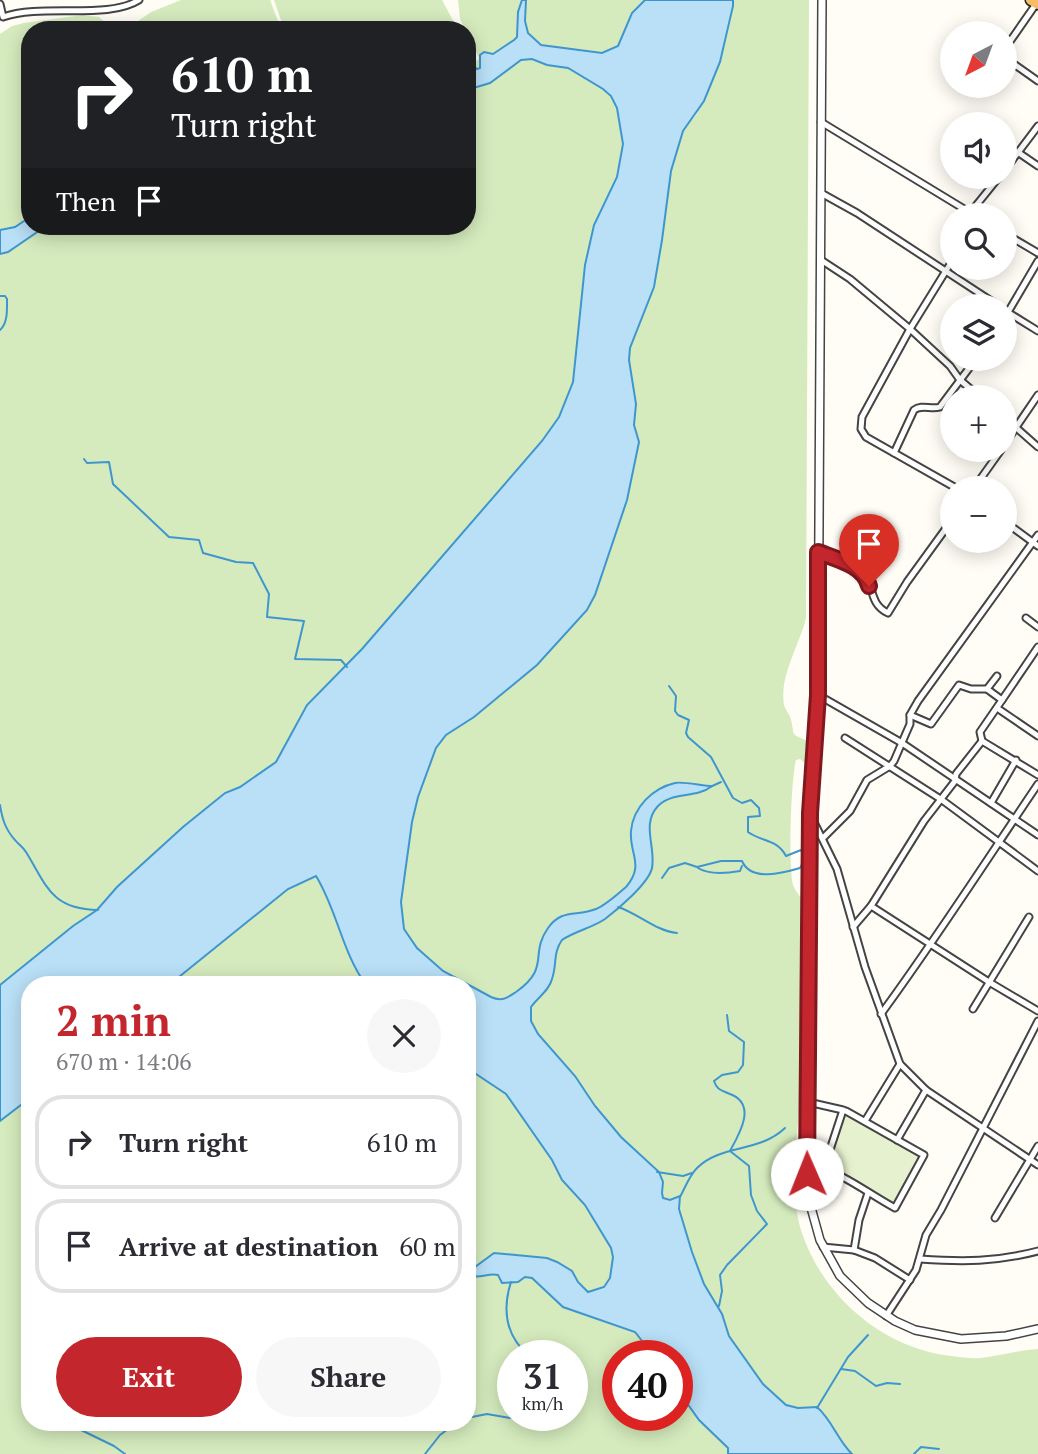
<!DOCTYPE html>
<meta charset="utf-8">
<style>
body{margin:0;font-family:"PT Serif",serif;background:#f7f7f7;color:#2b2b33;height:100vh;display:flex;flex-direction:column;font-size:26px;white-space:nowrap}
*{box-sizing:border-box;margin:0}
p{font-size:23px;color:#7c7c81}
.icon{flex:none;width:38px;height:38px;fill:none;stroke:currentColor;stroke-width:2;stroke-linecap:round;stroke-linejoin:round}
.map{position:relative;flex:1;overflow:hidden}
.sheet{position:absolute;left:21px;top:976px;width:455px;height:455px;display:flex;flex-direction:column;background:#fff;border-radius:28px;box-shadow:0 4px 18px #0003}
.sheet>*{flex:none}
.hud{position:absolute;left:21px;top:21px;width:455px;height:214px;border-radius:28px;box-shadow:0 4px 18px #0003;background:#202124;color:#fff;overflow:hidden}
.needle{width:46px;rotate:221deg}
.tools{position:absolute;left:940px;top:21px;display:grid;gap:14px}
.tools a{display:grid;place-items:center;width:77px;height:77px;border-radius:50%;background:#fff;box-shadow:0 4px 18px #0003;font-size:35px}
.speed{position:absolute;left:497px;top:1340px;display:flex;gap:14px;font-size:35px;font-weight:700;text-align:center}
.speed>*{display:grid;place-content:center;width:91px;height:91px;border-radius:50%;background:#fff;box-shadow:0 4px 18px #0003;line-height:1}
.speed small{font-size:18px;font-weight:400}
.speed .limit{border:10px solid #d22;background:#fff;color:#111}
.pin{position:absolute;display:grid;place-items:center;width:60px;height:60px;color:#fff;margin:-72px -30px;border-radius:50% 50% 50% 0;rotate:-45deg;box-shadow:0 0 7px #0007}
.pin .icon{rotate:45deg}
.me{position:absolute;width:77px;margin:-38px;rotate:359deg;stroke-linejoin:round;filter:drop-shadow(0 0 5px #0008)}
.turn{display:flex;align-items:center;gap:24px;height:147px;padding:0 35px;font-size:32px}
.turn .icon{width:91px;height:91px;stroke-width:2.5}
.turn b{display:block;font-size:49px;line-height:60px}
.then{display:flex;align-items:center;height:66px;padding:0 35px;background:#0003;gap:14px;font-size:26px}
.round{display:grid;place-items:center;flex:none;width:74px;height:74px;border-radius:37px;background:#f7f7f7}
.summary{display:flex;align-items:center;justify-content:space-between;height:119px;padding:0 35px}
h1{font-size:42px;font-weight:600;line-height:52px;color:#c4262e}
.cta{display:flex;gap:14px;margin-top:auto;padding:14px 35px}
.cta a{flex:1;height:80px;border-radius:42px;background:#c4262e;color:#fff;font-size:28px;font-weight:600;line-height:80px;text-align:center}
.cta a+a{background:#f7f7f7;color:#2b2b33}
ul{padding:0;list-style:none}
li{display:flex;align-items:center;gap:21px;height:94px;margin:0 14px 10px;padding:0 21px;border:4px solid #e1e1e2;border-radius:28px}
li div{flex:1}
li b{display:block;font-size:26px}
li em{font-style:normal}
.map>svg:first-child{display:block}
.green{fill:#d5ebbd;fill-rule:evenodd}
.pitch{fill:#e6f2cf}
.water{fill:#b9e0f7;stroke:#3f96cf;stroke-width:2}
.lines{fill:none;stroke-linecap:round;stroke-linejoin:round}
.stream{stroke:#3f96cf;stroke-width:2}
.minor-casing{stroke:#444;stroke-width:9}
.tertiary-casing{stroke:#444;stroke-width:10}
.trunk-casing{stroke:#222;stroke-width:13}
.minor{stroke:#fff;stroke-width:5}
.tertiary{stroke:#fff;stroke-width:7}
.trunk{stroke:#f7bc64;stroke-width:10}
.route-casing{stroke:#7f191e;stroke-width:18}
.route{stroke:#c4262e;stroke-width:12}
</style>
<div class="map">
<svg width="1038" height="1454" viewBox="0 0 1038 1454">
<rect width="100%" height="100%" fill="#fffdf5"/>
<!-- green -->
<g class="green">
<path d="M181,0H270L279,24L282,23L274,0H442L458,30H30V206L27,208H30V217L15,227L0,230V34L12,26L24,23L83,15L99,17L113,29L125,30L151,12Z"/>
<path d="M458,0H522L518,12L517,37L493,54L484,52L479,58L481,65L477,69L467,60V51L477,61L479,58L460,19Z"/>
<path d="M526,0H645L632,13L618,45L602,53L541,45L528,33L525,21Z"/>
<path d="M733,0H809L806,618C800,644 779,676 784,705C785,710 790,714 791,720C795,734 789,734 806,740V764L800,759L796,760C791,778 788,867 793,885C795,890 799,895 802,899C801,963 801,1026 800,1090C799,1131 789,1183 799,1223C816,1287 872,1341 938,1354C951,1356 968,1359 980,1358C1000,1356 1019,1350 1038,1349V1454H852L839,1441L825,1414L817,1407L798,1408L786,1405L763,1384L729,1336L722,1314L704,1284L692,1252L679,1209L680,1196L670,1200L663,1198V1182L621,1137L595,1106L575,1076L538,1034L531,1021V1007C538,997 549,991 552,979C556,965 553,952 562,940C575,931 594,927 606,918C626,903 652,882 652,855C652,838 645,822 657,808C672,790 695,800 711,786H693L681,782C671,788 646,799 639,807C623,830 638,844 637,866C636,883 611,902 597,909C587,913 575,913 564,914C557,926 542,944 538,957C538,958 538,967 538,968C534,984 507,1004 491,997L443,971L417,948L404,929L401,902L412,822L418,797L436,748L446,735L474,717L537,665L587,610L595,595L627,500L639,442L634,425L636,404L629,360L630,348L654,287L662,240L671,171L683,131L696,115L720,62L730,24Z"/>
<path d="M532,59L547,65L568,68L603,89L611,96L617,108L623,144L617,177L599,212L585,265L573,382L559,416L542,441L362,649L307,705L276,762L240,787L225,793L183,827L117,887L97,910L73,926L0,985V254L8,252L46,226H467V90C491,87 510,57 532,59Z"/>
<path d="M316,876L323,888L358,974L366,985H169L288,889Z"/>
<path d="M467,1068L506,1094L552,1160L562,1180L585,1205L611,1248L613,1257L610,1278L604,1287L588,1292C579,1287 578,1278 572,1271C557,1256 506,1251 488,1257C481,1260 478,1267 471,1270L478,1277L492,1274L498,1275L503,1283L518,1282L525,1277L532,1278L563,1307L635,1332L654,1356H618V1416H677V1389L699,1420L728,1448V1454H0V1121L30,1098V1423H467ZM513,1356H572V1416H513Z"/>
</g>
<!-- pitch -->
<path class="pitch" d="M844,1113L921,1156L895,1206L843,1174L826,1166Z"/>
<!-- water -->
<g class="water">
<path d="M522,0H526L525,21L528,33L541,45L602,53L618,46L632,13L645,0H733V6L720,62L704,101L683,131L671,171L662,240L654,287L630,348L629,360L636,404L634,425L639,442L627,500L595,595L587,610L537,665L474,717L446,735L436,748L418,797L412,822L401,902L404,929L417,948L443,971L491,997C502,1002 507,998 516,992C551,967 529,955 548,928C562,908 576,917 596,909C606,905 618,894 626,887C645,865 629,854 631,831C633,807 653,788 675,783C681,781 704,786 712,786C696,799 673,791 658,806C641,824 656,847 652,868C649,883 617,910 605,919C592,928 575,931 562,940C553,952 557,965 552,979C549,991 538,997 531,1007V1021L538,1034L575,1076L595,1106L621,1137L659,1172L663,1182L662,1193L663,1198L670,1200L680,1196L679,1209L692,1252L704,1284L722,1314L729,1336L763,1384L786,1405L798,1408L817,1407C832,1420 837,1439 852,1454H728V1448L699,1420L677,1389V1356H654L635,1332L563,1307L532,1278L525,1277L518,1282L502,1283L498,1275C489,1273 481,1278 472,1276L471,1270L494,1253L547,1258L557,1262L572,1271L578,1282L588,1292L604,1287L610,1278L613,1257L611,1248L585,1205L562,1180L552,1160L506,1094L467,1068V985H366C342,952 337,910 316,876L288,889L169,985H30V1098L0,1121V985L73,926L97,910L117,887L183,827L225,793L240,787L276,762L307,705L362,649L542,441L559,417L573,382L585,265L594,225L617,177L623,144L617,108L611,96L603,89L568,68L547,65L532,59L521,60L490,83L467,90V60L477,69L480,68V55L484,52L493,54L514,40L517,37L518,12Z"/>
<path d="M30,217V226H46L8,252L0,254V230L15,227Z"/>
</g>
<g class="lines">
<!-- stream -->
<g class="stream">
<path d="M0,296H5L7,299C7,309 8,323 0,330"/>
<path d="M84,459L87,463L109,462L113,484L169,537L199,540L203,553L236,562L253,563L269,594L267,617L304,621L295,659L341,660L347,667"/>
<path d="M710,787L721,782"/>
<path d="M0,805C2,818 5,829 15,840C18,844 23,847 26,852C47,886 51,909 98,910"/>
<path d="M698,868C709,875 728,873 740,871L742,866"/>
<path d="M662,878L669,868L685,863L697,867L721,861H742C751,882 783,873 800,868L805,859L801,850L786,856C777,839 762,842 748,832V817L760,816L759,808L751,800L742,803L733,798L711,757L688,737L686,733L689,720L678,715L675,711L676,696L669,686"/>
<path d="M618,907C639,914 656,931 677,933"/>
<path d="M657,1172L683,1176L692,1173"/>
<path d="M680,1197C685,1188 689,1176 697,1168C721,1144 759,1153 785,1128"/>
<path d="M511,1282C502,1310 506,1336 529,1356"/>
<path d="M719,1306L722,1291L720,1275L727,1265L767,1224L757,1211L751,1195L749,1166L730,1151C740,1133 757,1104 730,1094C721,1090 717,1090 714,1081L722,1075L738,1072L743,1065L744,1042L729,1031L727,1015"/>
<path d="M841,1369L855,1371L876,1386L887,1383L900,1384"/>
<path d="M817,1408L848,1357L868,1335"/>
<path d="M467,1418L487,1414L510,1418L521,1416"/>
<path d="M77,1428L114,1446L125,1454"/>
<path d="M425,1454L440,1435L456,1423"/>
<path d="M914,1454L921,1447L939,1449"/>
</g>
<!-- minor casing -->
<g class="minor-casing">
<g id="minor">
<path d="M0,4L3,17C42,3 108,20 139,0"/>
<path d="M1004,50L1036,4"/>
<path d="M1004,57L1038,81"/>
<path d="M821,122L974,215"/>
<path d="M1019,153L1038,166"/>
<path d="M1004,171L1038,126"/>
<path d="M821,193L857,213L999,306"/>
<path d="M970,213L999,177"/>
<path d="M1004,233L1038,253"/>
<path d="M821,260L850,279L910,329L950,366L960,380L980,397"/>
<path d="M952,261L910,329L862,417L861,429L866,437L956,488"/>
<path d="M1004,310L1038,331"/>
<path d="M1004,319L1038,261"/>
<path d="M1004,417L1038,447"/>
<path d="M1004,445L1038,395"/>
<path d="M894,453L914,410C922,404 931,410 940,407L976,359"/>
<path d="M974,488L1001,450"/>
<path d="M1004,521L1038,546"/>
<path d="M818,553C834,558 852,563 865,575C874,586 869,604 888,613L907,582L952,520"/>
<path d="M1026,618L1038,627"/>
<path d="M987,689L997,676"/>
<path d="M818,695L902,743L1038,835"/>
<path d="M1002,700L1038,647"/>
<path d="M997,708L1038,736"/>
<path d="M845,738L942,800L1038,871"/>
<path d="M982,741L1038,775"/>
<path d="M991,803L1016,760"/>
<path d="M811,816L837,869L865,967L900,1064L926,1090L1038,1165"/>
<path d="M823,838L850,811L867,780L890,766L894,761L910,724V715L918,701L1038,535"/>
<path d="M871,906L989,982L1038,1011"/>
<path d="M853,927L871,906L924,821L955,781L956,774L982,741L980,732L1002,700L987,689H971L959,685L931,724L910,715"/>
<path d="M973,1009L1029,917"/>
<path d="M881,1014C936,939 986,861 1038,784"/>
<path d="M808,1102L843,1110L846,1111L924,1155L895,1208C871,1195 849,1178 824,1168L843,1110"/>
<path d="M865,1121L900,1064"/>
<path d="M897,1140L926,1090"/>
<path d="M995,1218L1038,1146"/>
<path d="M823,1247L854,1250L859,1220L868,1193"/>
<path d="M854,1250L875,1258L910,1280"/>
<path d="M920,1259C963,1262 996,1262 1038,1251"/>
<path d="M886,1316L916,1270L926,1235L941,1210L1038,1021"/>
</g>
</g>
<!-- tertiary casing -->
<g class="tertiary-casing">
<path id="tertiary" d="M822,0L818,695L810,813L806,1148L810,1204L820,1240L840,1276L868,1303L895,1321L915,1330L961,1339L1006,1336L1038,1329"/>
</g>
<!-- trunk casing -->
<g class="trunk-casing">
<path id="trunk" d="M1031,0L1038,4"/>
</g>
<!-- minor -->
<use href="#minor" class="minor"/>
<!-- tertiary -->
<use href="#tertiary" class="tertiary"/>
<!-- trunk -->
<use href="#trunk" class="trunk"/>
</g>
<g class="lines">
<!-- route casing -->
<g class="route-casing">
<path id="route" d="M807,1174L810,813L818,695V552C836,559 864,565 869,586"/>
</g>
<!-- route -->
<use href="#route" class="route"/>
</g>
</svg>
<div class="tools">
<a><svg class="needle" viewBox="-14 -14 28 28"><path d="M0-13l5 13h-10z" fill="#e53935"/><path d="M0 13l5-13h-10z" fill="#7c7c81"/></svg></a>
<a><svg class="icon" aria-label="sound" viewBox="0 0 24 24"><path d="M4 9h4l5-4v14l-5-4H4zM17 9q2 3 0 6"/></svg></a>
<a><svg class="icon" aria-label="search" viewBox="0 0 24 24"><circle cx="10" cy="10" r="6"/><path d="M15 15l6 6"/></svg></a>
<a><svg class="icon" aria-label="layers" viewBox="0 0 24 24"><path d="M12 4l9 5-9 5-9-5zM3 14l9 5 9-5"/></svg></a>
<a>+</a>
<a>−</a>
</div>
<div class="speed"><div>31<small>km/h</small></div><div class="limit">40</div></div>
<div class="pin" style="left:869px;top:586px;background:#d93025"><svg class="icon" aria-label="arrive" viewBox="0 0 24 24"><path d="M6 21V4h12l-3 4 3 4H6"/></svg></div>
<svg class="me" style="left:807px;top:1174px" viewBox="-20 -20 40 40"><circle r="19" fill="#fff"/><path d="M0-13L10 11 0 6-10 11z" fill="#c4262e"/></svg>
<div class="hud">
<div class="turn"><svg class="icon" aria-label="right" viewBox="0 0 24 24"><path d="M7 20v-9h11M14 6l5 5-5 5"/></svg><div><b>610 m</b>Turn right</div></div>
<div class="then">Then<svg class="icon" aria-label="arrive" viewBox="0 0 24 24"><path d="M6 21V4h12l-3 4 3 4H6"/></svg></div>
</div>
<section class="sheet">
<div class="summary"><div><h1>2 min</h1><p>670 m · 14:06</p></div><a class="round"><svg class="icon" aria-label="close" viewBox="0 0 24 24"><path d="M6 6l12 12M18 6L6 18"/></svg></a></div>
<ul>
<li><svg class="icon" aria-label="right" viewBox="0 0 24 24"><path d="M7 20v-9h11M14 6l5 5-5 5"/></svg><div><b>Turn right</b></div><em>610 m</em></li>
<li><svg class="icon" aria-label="arrive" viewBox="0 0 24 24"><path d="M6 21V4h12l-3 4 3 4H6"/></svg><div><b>Arrive at destination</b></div><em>60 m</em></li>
</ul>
<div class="cta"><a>Exit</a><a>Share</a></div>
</section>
</div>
